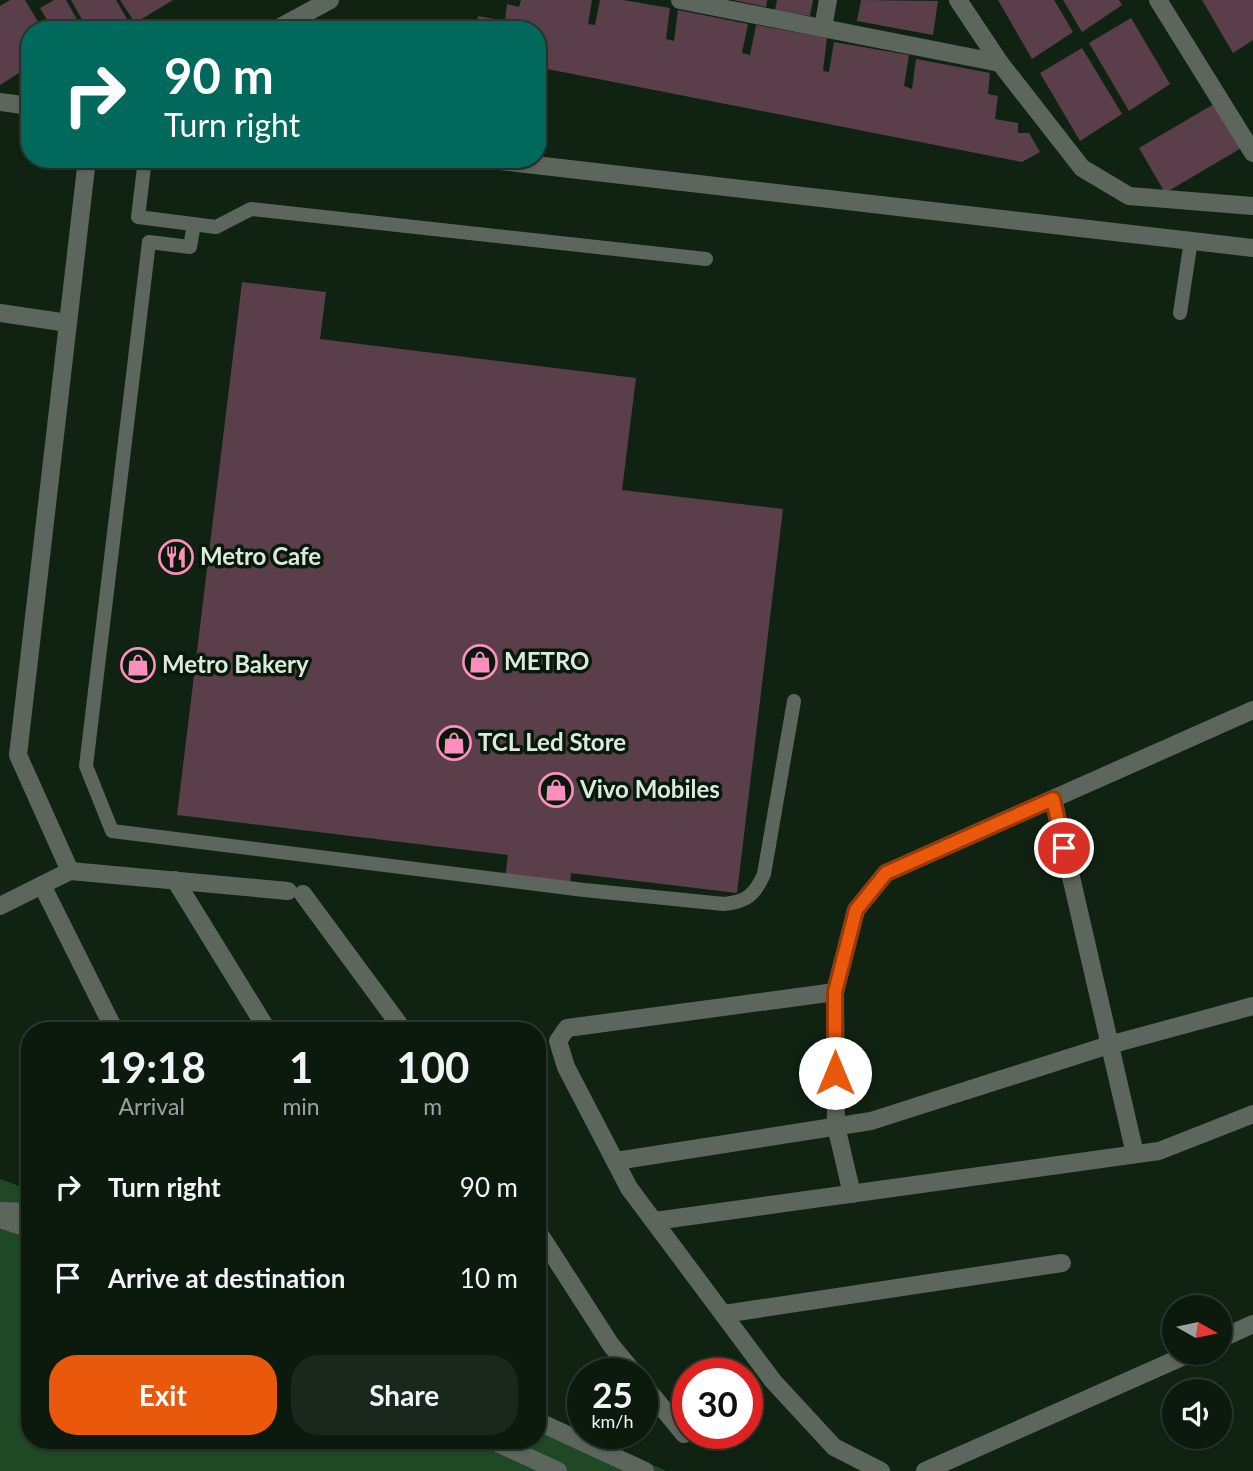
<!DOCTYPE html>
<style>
body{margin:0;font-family:Lato,sans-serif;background:#1a271c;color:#f1f3f6;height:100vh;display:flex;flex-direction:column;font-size:26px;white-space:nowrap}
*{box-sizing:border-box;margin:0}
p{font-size:23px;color:#9aa19e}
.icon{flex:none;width:38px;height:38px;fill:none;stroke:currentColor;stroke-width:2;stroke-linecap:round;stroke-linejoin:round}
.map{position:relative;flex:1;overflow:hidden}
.drawer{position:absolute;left:21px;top:1022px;width:525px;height:427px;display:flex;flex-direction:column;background:#0c1a0e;border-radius:28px;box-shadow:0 2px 5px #0004,0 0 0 2px #2c382e}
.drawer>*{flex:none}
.banner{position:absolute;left:21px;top:21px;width:525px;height:147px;border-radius:28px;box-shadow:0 2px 5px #0004,0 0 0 2px #2c382e;background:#00695c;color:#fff;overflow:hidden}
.needle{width:46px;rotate:99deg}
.controls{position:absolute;left:1162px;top:1295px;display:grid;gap:14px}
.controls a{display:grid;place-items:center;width:70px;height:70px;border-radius:50%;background:#0c1a0e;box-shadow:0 2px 5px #0004,0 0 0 2px #2c382e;font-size:35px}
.speed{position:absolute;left:567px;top:1358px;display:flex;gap:14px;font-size:35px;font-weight:700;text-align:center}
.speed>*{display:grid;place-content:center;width:91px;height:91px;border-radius:50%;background:#0c1a0e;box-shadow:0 2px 5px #0004,0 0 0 2px #2c382e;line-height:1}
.speed small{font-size:18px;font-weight:400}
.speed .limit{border:10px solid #d22;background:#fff;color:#111}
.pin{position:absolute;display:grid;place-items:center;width:60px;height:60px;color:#fff;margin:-30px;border:4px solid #fff;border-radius:50%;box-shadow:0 2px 7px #0007}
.me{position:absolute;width:77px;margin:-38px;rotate:0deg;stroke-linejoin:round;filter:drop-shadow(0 0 5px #0008)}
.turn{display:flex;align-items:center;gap:24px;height:147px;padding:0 28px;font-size:32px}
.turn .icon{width:91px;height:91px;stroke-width:2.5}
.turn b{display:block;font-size:49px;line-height:60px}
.eta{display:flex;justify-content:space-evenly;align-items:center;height:119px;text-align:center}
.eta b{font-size:42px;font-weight:700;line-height:49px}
.action{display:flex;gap:14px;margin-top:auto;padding:14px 28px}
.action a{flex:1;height:80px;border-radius:28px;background:#ea580c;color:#fff;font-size:28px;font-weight:700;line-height:80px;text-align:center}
.action a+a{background:#1a271c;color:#f1f3f6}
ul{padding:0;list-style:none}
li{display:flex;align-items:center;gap:21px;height:91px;padding:0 28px}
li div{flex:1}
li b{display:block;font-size:26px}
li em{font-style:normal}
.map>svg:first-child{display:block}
.green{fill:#1f4825}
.building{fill:#5a3f4a}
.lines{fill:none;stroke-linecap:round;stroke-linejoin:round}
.lane{stroke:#5d665d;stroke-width:14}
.street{stroke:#5d665d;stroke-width:18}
.route-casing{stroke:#983908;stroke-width:18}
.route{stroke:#ea580c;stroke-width:12}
.labels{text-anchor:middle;stroke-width:7;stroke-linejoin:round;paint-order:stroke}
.poi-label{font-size:24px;font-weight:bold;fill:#dde9dd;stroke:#07190a;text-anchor:start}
</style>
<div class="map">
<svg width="1253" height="1471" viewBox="0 0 1253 1471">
<rect width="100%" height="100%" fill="#102312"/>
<!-- green -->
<path class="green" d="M0,1179L30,1190V1440H537V1411L666,1471H0Z"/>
<!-- building -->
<g class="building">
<path d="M10,0H25L43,30H30V66L0,85V6Z"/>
<path d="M54,0H66L83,30H53L40,8Z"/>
<path d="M71,0H116L131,26L124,30H88Z"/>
<path d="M120,0H173L135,23Z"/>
<path d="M521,0H592L588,24L595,25L600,0H623L670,8L666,39L674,41L678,10L748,24L742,53L750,55L756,25L827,38L823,71L829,72L834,42L909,55L904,86L912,89L916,59L990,73L988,94L998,96L995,119L1018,123V133H1029L1040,152L1022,162L537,67V30H476L478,16L505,21L507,4L519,7Z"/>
<path d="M733,0H767L766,7Z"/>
<path d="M777,0H813L810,16L775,10Z"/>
<path d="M861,0L938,1L933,35L857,21Z"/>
<path d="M998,0H1054L1073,32L1032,59Z"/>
<path d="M1063,0H1119L1122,5L1082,32Z"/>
<path d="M1202,0H1253V40L1233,53Z"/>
<path d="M1131,18L1170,84L1129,111L1089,43Z"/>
<path d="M1082,48L1122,114L1080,141L1040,73Z"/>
<path d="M1219,101L1243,147L1165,193L1139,148Z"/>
<path d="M242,282L326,292L320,339L636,378L622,490L783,509L737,893L571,873L570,886L505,878L508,855L177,815Z"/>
</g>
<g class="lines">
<!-- lane -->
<g class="lane">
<path d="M145,159L138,217L216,227L251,209L706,259"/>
<path d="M194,224L190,247L149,242L86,766L112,831L584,890L724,904C746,902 755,895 764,874L794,701"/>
<path d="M1180,313L1191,240"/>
</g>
<!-- street -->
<g class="street">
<path d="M680,0L1000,63"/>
<path d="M958,0L1000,63L1082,168L1129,196L1253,206"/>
<path d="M1158,0L1253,153"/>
<path d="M823,28L828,0"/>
<path d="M275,30L330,0"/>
<path d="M0,102L30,106"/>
<path d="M87,159L18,755L70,871L288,891"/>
<path d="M483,159L1253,248"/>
<path d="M0,313L68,323"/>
<path d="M1053,799L1135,1154"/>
<path d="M175,880L268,1031"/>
<path d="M42,885L115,1031"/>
<path d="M303,894L404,1031"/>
<path d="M0,906L70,871"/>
<path d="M835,992L567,1028L558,1041L566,1067L629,1188L773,1381L834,1447L881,1471"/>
<path d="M616,1161L871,1121L1109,1045L1253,1006"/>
<path d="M852,1194L836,1126L835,992L856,910L886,873L1253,710"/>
<path d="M0,1211L30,1212"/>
<path d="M0,1219L30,1229"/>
<path d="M655,1221L1159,1151L1253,1114"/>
<path d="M537,1230L611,1345L635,1374"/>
<path d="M724,1314L1062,1263"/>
<path d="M1220,1339L1253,1324"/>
<path d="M642,1383L684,1434"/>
<path d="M537,1421L645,1471"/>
<path d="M491,1440L558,1471"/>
<path d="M925,1471L1191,1353"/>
</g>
</g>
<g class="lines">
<!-- route casing -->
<g class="route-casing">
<path id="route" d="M835,1073V992L856,910L886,873L1053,799L1064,848"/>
</g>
<!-- route -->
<use href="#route" class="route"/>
</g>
<!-- icons -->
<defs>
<g id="restaurant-ring" transform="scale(1.75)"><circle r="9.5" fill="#07190a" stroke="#fe8ebd" stroke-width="1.5"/><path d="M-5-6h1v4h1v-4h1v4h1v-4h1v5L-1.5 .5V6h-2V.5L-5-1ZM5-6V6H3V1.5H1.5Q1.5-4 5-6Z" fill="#fe8ebd"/></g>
<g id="shop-ring" transform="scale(1.75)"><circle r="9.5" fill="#07190a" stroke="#fe8ebd" stroke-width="1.5"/><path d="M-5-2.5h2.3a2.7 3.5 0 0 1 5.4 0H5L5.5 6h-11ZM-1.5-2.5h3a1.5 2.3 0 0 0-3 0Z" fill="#fe8ebd"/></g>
</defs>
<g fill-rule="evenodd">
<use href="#restaurant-ring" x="176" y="557"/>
<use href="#shop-ring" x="480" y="662"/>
<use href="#shop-ring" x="138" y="665"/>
<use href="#shop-ring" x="454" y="743"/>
<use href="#shop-ring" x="556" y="790"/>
</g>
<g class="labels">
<!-- poi labels -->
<g class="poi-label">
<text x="200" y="565">Metro Cafe</text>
<text x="504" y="670">METRO</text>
<text x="162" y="673">Metro Bakery</text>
<text x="478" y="751">TCL Led Store</text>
<text x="580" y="798">Vivo Mobiles</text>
</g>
</g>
</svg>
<div class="controls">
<a><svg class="needle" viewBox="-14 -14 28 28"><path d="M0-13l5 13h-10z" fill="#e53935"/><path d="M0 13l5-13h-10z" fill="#9aa19e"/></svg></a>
<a><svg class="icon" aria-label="sound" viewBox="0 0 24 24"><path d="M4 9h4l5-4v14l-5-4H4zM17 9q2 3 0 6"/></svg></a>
</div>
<div class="speed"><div>25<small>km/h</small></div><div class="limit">30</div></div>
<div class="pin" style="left:1064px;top:848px;background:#d93025"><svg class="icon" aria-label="arrive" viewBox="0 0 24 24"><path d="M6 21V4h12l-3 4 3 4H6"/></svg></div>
<svg class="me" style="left:835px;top:1073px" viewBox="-20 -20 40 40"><circle r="19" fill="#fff"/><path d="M0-13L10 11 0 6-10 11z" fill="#ea580c"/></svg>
<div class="banner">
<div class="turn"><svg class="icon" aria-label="right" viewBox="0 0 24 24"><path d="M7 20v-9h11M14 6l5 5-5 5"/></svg><div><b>90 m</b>Turn right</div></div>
</div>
<section class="drawer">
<div class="eta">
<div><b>19:18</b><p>Arrival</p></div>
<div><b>1</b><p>min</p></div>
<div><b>100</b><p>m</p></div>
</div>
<ul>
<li><svg class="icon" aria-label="right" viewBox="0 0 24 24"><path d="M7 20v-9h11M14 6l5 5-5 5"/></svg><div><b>Turn right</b></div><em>90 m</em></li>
<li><svg class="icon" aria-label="arrive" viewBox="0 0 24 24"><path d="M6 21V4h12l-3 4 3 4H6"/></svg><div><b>Arrive at destination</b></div><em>10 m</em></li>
</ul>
<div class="action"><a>Exit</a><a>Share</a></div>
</section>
</div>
